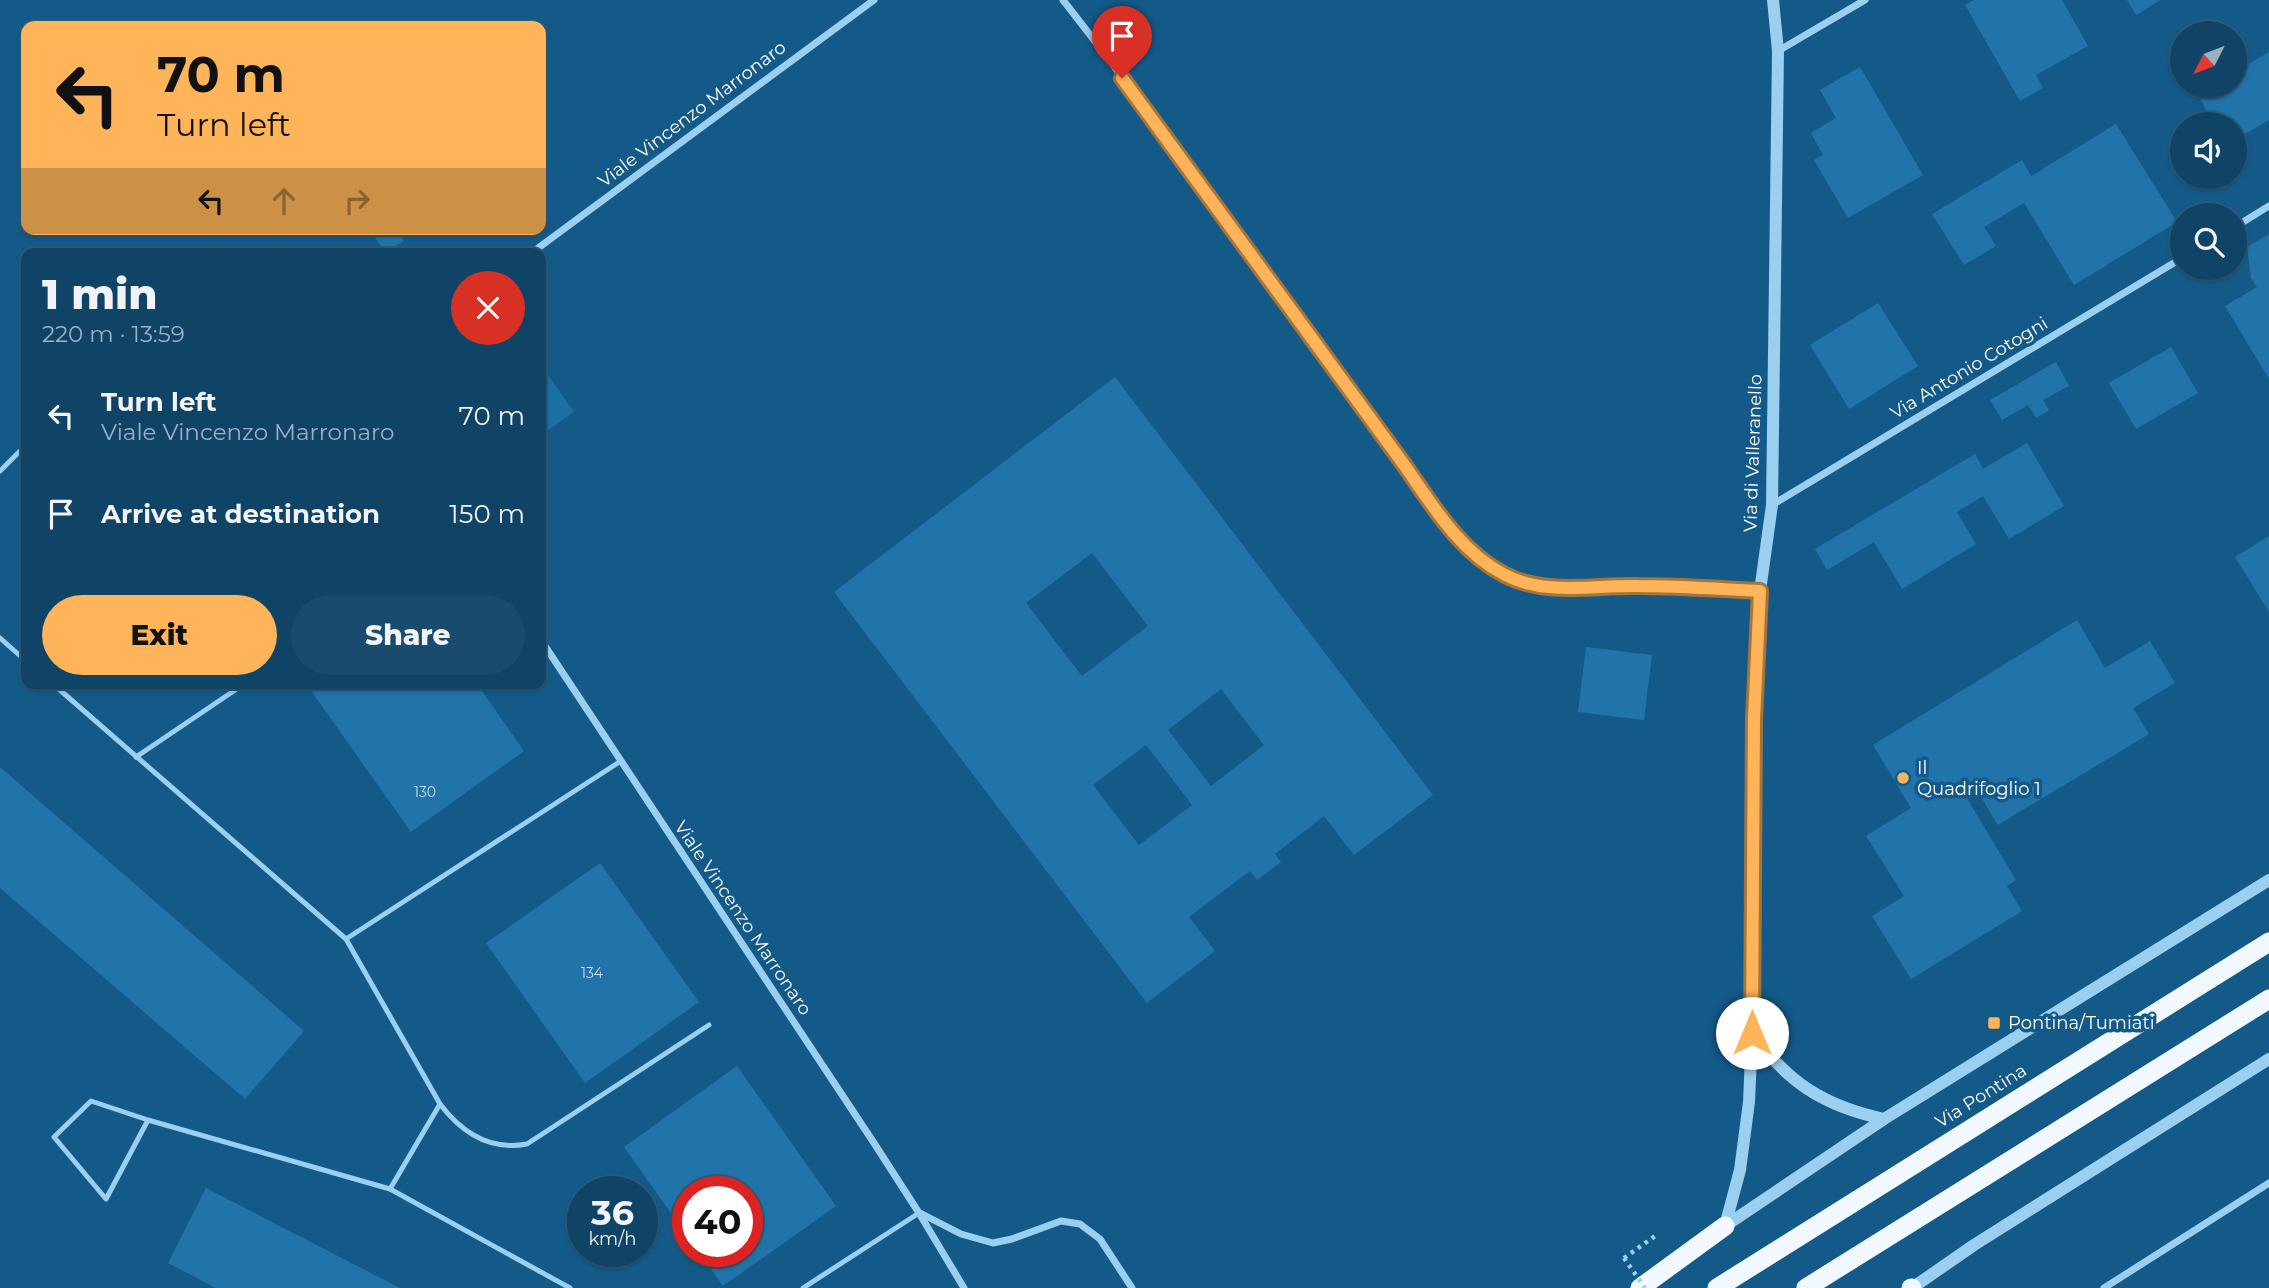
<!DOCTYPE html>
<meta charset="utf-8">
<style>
body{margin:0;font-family:Montserrat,sans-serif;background:#184b6d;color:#f1f3f6;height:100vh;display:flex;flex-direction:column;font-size:26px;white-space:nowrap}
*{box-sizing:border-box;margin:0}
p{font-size:23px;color:#9bb0c0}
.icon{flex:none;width:38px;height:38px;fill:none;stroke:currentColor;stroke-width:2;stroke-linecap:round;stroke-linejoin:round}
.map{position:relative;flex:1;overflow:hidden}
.panel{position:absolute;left:21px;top:248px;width:525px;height:441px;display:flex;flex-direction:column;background:#0f4467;border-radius:14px;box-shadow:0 2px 5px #0004,0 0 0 2px #2f5c7b}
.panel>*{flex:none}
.banner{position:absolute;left:21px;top:21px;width:525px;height:214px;border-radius:14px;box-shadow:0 2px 5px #0004,0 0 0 2px #2f5c7b;background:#ffb459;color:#111;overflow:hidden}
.needle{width:46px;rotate:228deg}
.buttons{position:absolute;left:2170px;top:21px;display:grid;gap:14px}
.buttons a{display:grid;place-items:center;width:77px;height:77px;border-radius:50%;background:#0f4467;box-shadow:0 2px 5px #0004,0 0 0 2px #2f5c7b;font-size:35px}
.speed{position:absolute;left:567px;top:1176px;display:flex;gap:14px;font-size:35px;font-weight:700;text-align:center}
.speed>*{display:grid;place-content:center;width:91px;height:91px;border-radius:50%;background:#0f4467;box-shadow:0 2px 5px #0004,0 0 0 2px #2f5c7b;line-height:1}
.speed small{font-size:18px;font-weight:400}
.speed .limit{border:10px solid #d22;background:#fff;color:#111}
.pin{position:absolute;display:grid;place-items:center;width:60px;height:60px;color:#fff;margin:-72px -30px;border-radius:50% 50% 50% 0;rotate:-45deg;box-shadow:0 0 7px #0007}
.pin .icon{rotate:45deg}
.me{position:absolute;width:77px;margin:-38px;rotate:0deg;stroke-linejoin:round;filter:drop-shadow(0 0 5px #0008)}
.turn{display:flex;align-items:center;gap:24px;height:147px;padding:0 21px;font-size:32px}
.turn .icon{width:91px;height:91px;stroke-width:2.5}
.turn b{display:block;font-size:49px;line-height:60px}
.lanes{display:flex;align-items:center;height:66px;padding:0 21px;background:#0003;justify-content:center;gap:35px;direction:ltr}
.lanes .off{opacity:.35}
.round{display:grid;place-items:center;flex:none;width:74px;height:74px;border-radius:37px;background:#184b6d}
.summary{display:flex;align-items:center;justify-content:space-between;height:119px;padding:0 21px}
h1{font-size:42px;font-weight:800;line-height:52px}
.button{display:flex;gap:14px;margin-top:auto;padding:14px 21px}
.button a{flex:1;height:80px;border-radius:42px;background:#ffb459;color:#111;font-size:28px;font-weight:800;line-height:80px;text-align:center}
.button a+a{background:#184b6d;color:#f1f3f6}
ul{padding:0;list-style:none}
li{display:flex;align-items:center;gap:21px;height:98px;padding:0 21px}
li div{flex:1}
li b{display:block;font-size:26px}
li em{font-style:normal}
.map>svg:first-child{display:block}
.green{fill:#1c6fa3}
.building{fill:#2174a9;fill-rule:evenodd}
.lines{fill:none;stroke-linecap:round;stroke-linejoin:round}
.path{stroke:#9acff0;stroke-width:4.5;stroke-dasharray:3.5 5;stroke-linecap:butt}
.service{stroke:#9acff0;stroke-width:5}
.minor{stroke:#9acff0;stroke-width:7}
.tertiary{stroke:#9acff0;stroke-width:12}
.trunk{stroke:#f1f8ff;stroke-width:19}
.path-bridge{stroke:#9acff0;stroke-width:4.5;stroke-dasharray:3.5 5;stroke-linecap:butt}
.route-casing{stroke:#a6753a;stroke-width:18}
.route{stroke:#ffb459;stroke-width:12}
.poi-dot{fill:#ffb459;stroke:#145a89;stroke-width:2.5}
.labels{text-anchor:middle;stroke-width:7;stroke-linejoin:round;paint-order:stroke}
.number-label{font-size:14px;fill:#c8dcea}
.street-label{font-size:18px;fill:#fff;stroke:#145a89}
.poi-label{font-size:18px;fill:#fff;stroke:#145a89;text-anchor:start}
</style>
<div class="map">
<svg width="2269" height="1288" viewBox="0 0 2269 1288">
<rect width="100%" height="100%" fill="#145a89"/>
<!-- green -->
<path class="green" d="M541,365L574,412L541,435Z"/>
<!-- building -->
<g class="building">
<path d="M1974,0H2062L2088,46L2036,75L2043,88L2020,101L1965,5Z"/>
<path d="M2127,0H2160L2136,15Z"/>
<path d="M2269,52V120L2235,140V124H2214L2197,93L2210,86H2235V72Z"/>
<path d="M1860,67L1923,175L1848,218L1814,160L1823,155L1811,133L1836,118L1820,90Z"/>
<path d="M2116,124L2177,222L2074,285L2024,203L1984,227L1996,246L1964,265L1932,214L2022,160L2031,176Z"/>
<path d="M369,229H396L404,241L385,252Z"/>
<path d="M2269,234V379L2225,306L2257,287L2251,278L2247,247Z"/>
<path d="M1878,303L1918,366L1849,409L1810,345Z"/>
<path d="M2171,347L2198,393L2136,429L2109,383Z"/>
<path d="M2056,362L2069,386L2043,400L2049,410L2036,418L2028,405L2002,420L1990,400Z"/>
<path d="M1115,377L1433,795L1354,855L1324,816L1275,854L1281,862L1257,880L1250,871L1189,917L1215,951L1147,1003L834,592ZM1092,553L1148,626L1082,676L1026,603ZM1221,689L1264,745L1211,786L1168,730ZM1146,745L1192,805L1139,845L1093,785Z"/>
<path d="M2027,443L2064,506L2009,539L1983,496L1957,512L1976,544L1902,589L1874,542L1827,570L1815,549L1975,454L1983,469Z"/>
<path d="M2269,536V612L2235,557Z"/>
<path d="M2077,620L2105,668L2150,641L2175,683L2133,708L2149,734L1998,825L1976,789L1965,795L2016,880L2007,886L2022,911L1911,979L1872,916L1904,896L1866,836L1911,808L1873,745Z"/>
<path d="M1586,647L1652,655L1644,720L1578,712Z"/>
<path d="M323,684H477L524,751L411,832L312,692Z"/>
<path d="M0,767L304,1031L245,1099L0,888Z"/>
<path d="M600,863L699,1002L585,1083L486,943Z"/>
<path d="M737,1066L836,1206L723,1286L698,1251H747V1192H688V1237L624,1147Z"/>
<path d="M206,1188L400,1288H216L168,1263Z"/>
</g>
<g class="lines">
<!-- path -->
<path class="path" d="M1624,1258L1655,1236"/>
<!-- service -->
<g class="service">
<path d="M0,471L26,445"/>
<path d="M0,638L26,661"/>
<path d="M53,684L346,939L621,761"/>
<path d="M136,757L244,684"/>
<path d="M346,939L440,1104C462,1133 490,1151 527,1144L709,1025"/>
<path d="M148,1120L106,1199L54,1137L91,1101L148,1120L390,1189L570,1288"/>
<path d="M390,1189L440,1104"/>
<path d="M803,1288L919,1213"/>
</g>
<!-- minor -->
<g class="minor">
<path d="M1063,0L1108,58L1405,466C1433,506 1460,552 1505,575C1547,596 1593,585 1637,586C1678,586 1719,589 1760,591"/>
<path d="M1778,51L1865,0"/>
<path d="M2235,227L2269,206"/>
<path d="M530,254L874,0"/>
<path d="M1772,505L2182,258"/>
<path d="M541,640L874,1143L919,1213L964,1288"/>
<path d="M920,1213L961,1234L993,1243L1012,1239L1061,1221L1080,1224L1100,1239L1132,1288"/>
<path d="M2104,1288L2269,1183"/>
</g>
<!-- tertiary -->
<g class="tertiary">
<path d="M1752,1033C1788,1083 1824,1106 1884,1119"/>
<path d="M1725,1226L1740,1170L1749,1102L1752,1033L1754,719L1760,591L1772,505L1778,51L1773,0"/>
<path d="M1725,1226L1884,1119L2269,880"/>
<path d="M1912,1288L1974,1245L2269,1059"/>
</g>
<!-- trunk -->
<g class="trunk">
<path d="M1640,1288L1725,1226"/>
<path d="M1717,1288L2269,942"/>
<path d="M1806,1288L2269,999"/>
<path d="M1911,1288H1912"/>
</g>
<!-- path-bridge -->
<path class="path-bridge" d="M1624,1258L1645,1288"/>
</g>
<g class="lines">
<!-- route casing -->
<g class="route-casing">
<path id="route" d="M1122,78L1405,466C1433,506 1460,552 1505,575C1546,596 1593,585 1637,586C1678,586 1719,589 1760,591L1754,719L1752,1033"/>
</g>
<!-- route -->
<use href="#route" class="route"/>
</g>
<!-- markers -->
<g class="poi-dot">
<circle cx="1903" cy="778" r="7"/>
<rect x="1987" y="1016" width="14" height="14" rx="3.5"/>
</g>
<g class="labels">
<!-- number labels -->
<g class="number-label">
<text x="425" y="797">130</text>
<text x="592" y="978">134</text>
</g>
<!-- street labels -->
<g class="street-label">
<text transform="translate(692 114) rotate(-37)" y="6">Viale Vincenzo Marronaro</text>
<text transform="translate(1969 368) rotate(-31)" y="6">Via Antonio Cotogni</text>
<text transform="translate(1753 453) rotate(-88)" y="6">Via di Valleranello</text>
<text transform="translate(743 918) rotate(56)" y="6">Viale Vincenzo Marronaro</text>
<text transform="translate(1981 1096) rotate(-32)" y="6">Via Pontina</text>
</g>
<!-- poi labels -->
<g class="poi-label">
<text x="1917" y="774">Il<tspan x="1917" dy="21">Quadrifoglio 1</tspan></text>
<text x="2008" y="1029">Pontina/Tumiati</text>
</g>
</g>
</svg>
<div class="buttons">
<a><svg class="needle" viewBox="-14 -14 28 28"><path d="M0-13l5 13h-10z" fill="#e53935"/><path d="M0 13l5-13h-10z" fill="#9bb0c0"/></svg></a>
<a><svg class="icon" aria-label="sound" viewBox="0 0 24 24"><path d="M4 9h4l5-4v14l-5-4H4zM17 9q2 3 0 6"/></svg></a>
<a><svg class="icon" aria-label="search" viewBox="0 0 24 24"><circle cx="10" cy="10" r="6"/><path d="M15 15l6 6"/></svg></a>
</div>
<div class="speed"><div>36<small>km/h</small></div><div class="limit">40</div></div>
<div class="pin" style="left:1122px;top:78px;background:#d93025"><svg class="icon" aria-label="arrive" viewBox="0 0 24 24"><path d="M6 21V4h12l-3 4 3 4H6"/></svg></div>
<svg class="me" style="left:1752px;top:1033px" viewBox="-20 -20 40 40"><circle r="19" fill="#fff"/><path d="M0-13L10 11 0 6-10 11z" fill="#ffb459"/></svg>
<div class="banner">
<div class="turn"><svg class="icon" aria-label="left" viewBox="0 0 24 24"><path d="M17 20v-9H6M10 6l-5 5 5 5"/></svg><div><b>70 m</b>Turn left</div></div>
<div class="lanes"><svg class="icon" aria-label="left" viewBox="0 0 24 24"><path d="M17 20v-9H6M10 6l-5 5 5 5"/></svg><svg class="icon off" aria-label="ahead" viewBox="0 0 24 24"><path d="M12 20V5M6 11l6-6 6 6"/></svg><svg class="icon off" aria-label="right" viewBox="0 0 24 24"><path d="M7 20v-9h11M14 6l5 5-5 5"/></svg></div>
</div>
<section class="panel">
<div class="summary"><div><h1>1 min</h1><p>220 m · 13:59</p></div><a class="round" style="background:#d93025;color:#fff"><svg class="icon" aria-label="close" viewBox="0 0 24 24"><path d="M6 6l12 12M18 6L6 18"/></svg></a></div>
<ul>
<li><svg class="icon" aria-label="left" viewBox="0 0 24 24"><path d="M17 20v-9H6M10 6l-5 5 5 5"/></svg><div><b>Turn left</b><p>Viale Vincenzo Marronaro</p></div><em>70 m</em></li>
<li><svg class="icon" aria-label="arrive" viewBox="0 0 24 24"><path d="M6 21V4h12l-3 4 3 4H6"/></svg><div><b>Arrive at destination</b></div><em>150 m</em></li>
</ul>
<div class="button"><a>Exit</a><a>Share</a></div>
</section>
</div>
